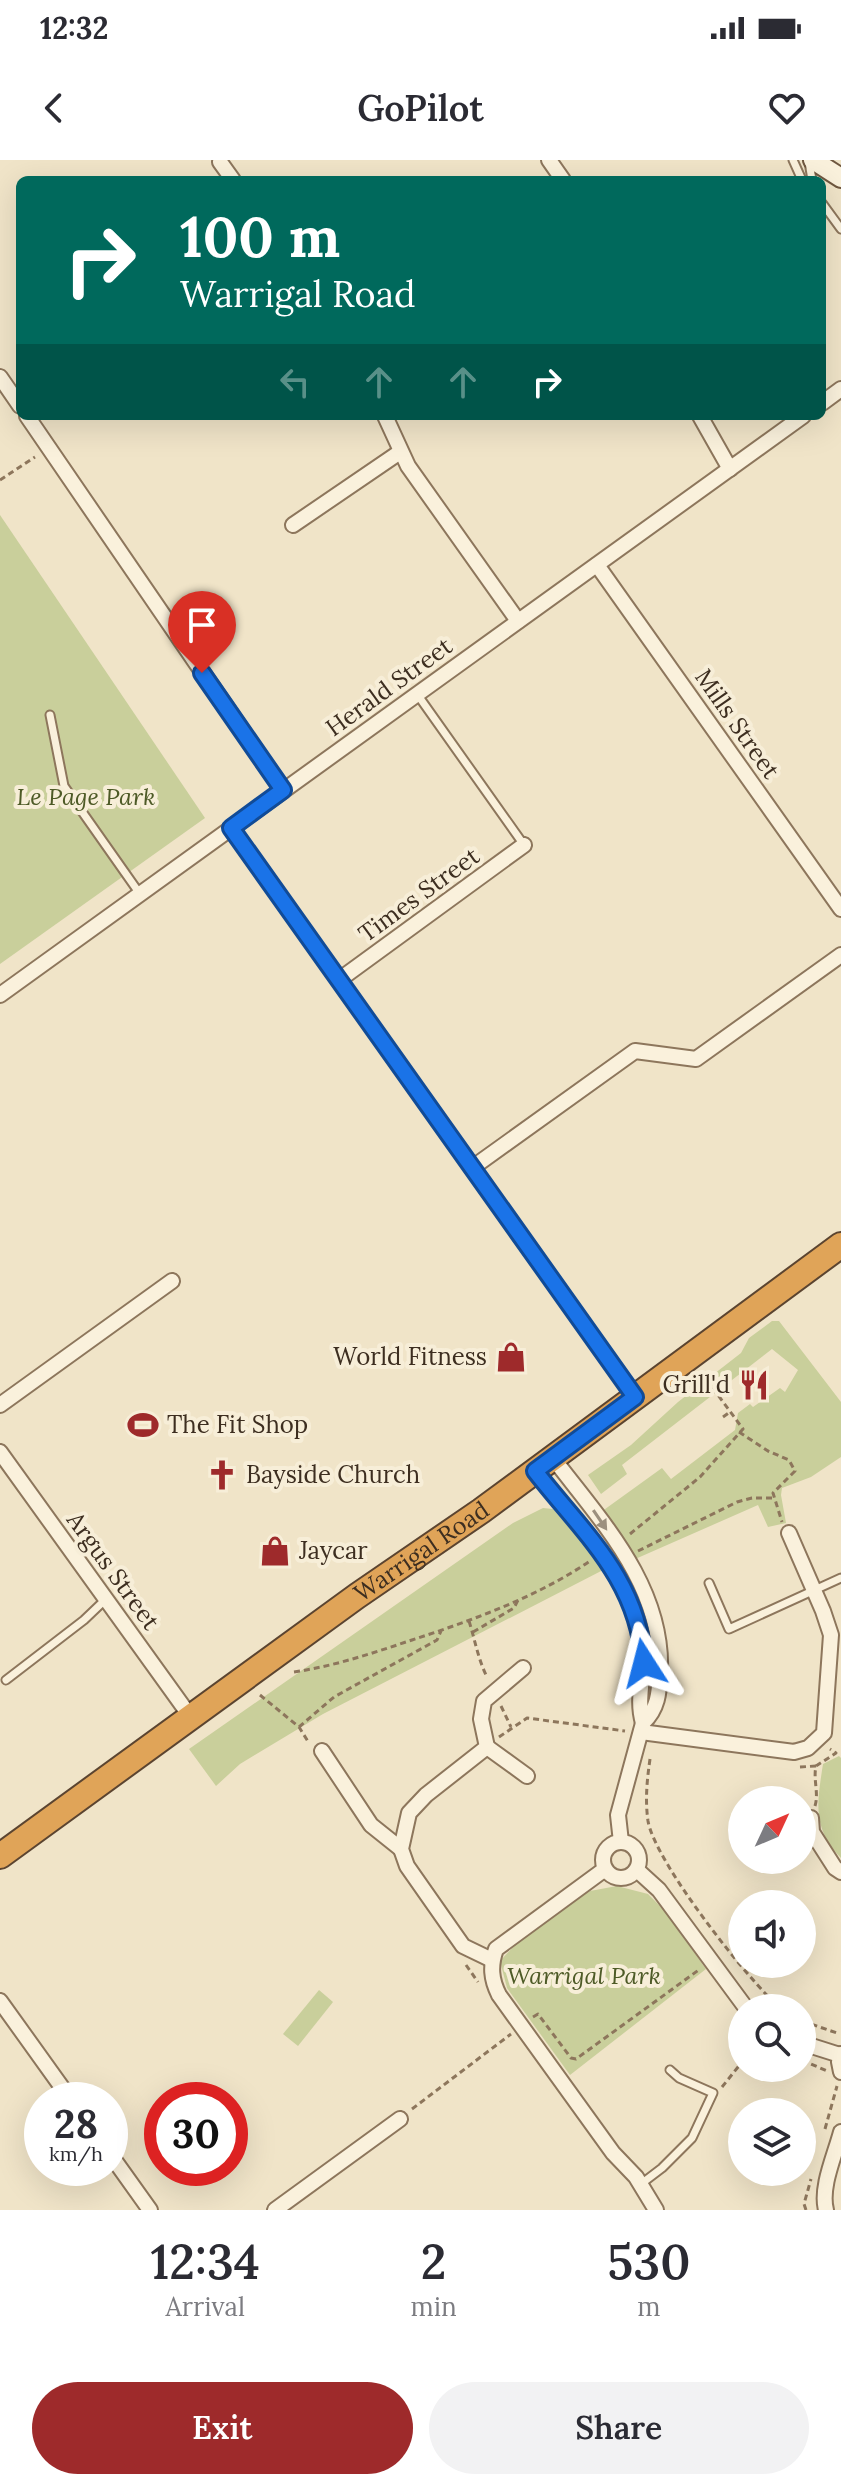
<!DOCTYPE html>
<style>
body{margin:0;font-family:Lora,serif;background:#f2f2f3;color:#2b2b33;height:100vh;display:flex;flex-direction:column;font-size:30px;white-space:nowrap}
*{box-sizing:border-box;margin:0}
p{font-size:26px;color:#7c7c81}
.icon{flex:none;width:44px;height:44px;fill:none;stroke:currentColor;stroke-width:2;stroke-linecap:round;stroke-linejoin:round}
.map{position:relative;height:2050px;overflow:hidden}
.drawer{display:flex;flex-direction:column;background:#fff;flex:1}
.drawer>*{flex:none}
.top-card{position:absolute;left:16px;top:16px;width:810px;height:244px;border-radius:12px;box-shadow:0 8px 32px #0002;background:#00695c;color:#fff;overflow:hidden}
.needle{width:52px;rotate:46deg}
.tools{position:absolute;left:728px;top:1626px;display:grid;gap:16px}
.tools a{display:grid;place-items:center;width:88px;height:88px;border-radius:50%;background:#fff;box-shadow:0 8px 32px #0002;font-size:40px}
.speed{position:absolute;left:24px;top:1922px;display:flex;gap:16px;font-size:40px;font-weight:700;text-align:center}
.speed>*{display:grid;place-content:center;width:104px;height:104px;border-radius:50%;background:#fff;box-shadow:0 8px 32px #0002;line-height:1}
.speed small{font-size:20px;font-weight:400}
.speed .limit{border:12px solid #d22;background:#fff;color:#111}
.pin{position:absolute;display:grid;place-items:center;width:68px;height:68px;color:#fff;margin:-82px -34px;border-radius:50% 50% 50% 0;rotate:-45deg;box-shadow:0 0 8px #0007}
.pin .icon{rotate:45deg}
.me{position:absolute;width:88px;margin:-44px;rotate:351deg;stroke-linejoin:round;filter:drop-shadow(0 0 6px #0008)}
.turn{display:flex;align-items:center;gap:28px;height:168px;padding:0 32px;font-size:36px}
.turn .icon{width:104px;height:104px;stroke-width:2.5}
.turn b{display:block;font-size:56px;line-height:68px}
.lanes{display:flex;align-items:center;height:76px;padding:0 32px;background:#0003;justify-content:center;gap:40px;direction:ltr}
.lanes .off{opacity:.35}
.eta{display:flex;justify-content:space-evenly;align-items:center;height:136px;text-align:center}
.eta b{font-size:48px;font-weight:600;line-height:56px}
.button{display:flex;gap:16px;margin-top:auto;padding:16px 32px}
.button a{flex:1;height:92px;border-radius:48px;background:#9e2a2b;color:#fff;font-size:32px;font-weight:600;line-height:92px;text-align:center}
.button a+a{background:#f2f2f3;color:#2b2b33}
.status{display:flex;justify-content:space-between;align-items:center;height:56px;padding:0 40px;background:#fff;direction:ltr}
.status svg{height:22px;fill:currentColor}
header{display:flex;justify-content:space-between;align-items:center;height:104px;padding:0 32px;background:#fff;font-size:36px;font-weight:600}
.map>svg:first-child{display:block}
.green{fill:#c9cf9b}
.lines{fill:none;stroke-linecap:round;stroke-linejoin:round}
.lane-casing{stroke:#8d765c;stroke-width:11}
.street-casing{stroke:#8d765c;stroke-width:18}
.secondary-casing{stroke:#6f573f;stroke-width:22}
.highway-casing{stroke:#5b4430;stroke-width:28}
.path{stroke:#8d765c;stroke-width:3;stroke-dasharray:6 4;stroke-linecap:butt}
.lane{stroke:#faf1dc;stroke-width:7}
.street{stroke:#faf1dc;stroke-width:14}
.secondary{stroke:#faf1dc;stroke-width:18}
.highway{stroke:#e0a458;stroke-width:24}
.oneway{fill:#9c907e}
.route-casing{stroke:#114b97;stroke-width:20}
.route{stroke:#1a73e8;stroke-width:14}
.labels{text-anchor:middle;stroke-width:8;stroke-linejoin:round;paint-order:stroke}
.street-label{font-size:24px;fill:#3d2e20;stroke:#f7eed8}
.park-label{font-size:24px;font-style:italic;fill:#4d5a26;stroke:#f7eed8}
.poi-label{font-size:24px;fill:#3d2e20;stroke:#f7eed8;text-anchor:start}
</style>
<div class="status"><b>12:32</b><svg viewBox="0 0 49 12"><path d="M0 12V9h3v3zM5 12V6h3v6zM10 12V3h3v9zM15 12V0h3v12zM26 1h20v11H26zM47 4h2v5h-2z"/></svg></div>
<header><svg class="icon" aria-label="back" viewBox="0 0 24 24"><path d="M15 5l-7 7 7 7"/></svg>GoPilot<svg class="icon" aria-label="heart" viewBox="0 0 24 24"><path d="M12 20l-8-8c-3-5 5-10 8-4 3-6 11-1 8 4z"/></svg></header>
<div class="map">
<svg width="841" height="2050" viewBox="0 0 841 2050">
<rect width="100%" height="100%" fill="#f0e4c8"/>
<!-- green -->
<g class="green">
<path d="M0,355L205,658L0,804Z"/>
<path d="M772,1161H779L841,1242V1297L811,1317L782,1328L781,1335L786,1363L768,1367L758,1345L633,1400L601,1352L662,1308L671,1319L735,1270L738,1253L750,1244L753,1247L780,1228L785,1232L798,1210L772,1189L622,1305L627,1314L601,1334L588,1315L631,1285L678,1242L741,1193L749,1178Z"/>
<path d="M543,1348L553,1349L605,1409L323,1554L240,1604L216,1626L189,1589L513,1363Z"/>
<path d="M839,1596L841,1598V1698C812,1668 817,1643 823,1604Z"/>
<path d="M617,1726L648,1734L665,1751L706,1809L570,1915L507,1828L500,1801L529,1770L590,1731Z"/>
<path d="M319,1830L333,1842L298,1886L283,1874Z"/>
</g>
<g class="lines">
<!-- lane casing -->
<g class="lane-casing">
<g id="lane">
<path d="M793,0L802,20"/>
<path d="M809,2L812,20"/>
<path d="M822,43L841,69"/>
<path d="M417,534L524,685"/>
<path d="M50,555L64,626L140,734"/>
<path d="M709,1423L729,1469L841,1418"/>
<path d="M6,1520L84,1460L106,1439"/>
<path d="M641,2024L662,2008L692,1978L713,1933L679,1918L670,1910"/>
</g>
</g>
<!-- street casing -->
<g class="street-casing">
<g id="street">
<path d="M549,0L563,20"/>
<path d="M220,2L233,20"/>
<path d="M0,217L20,246"/>
<path d="M822,243L841,229"/>
<path d="M27,256L283,630"/>
<path d="M385,256L408,306L518,461"/>
<path d="M700,256L730,309"/>
<path d="M293,365L400,292"/>
<path d="M597,405L841,749"/>
<path d="M231,668L635,1237"/>
<path d="M339,820L524,685"/>
<path d="M0,835L803,256"/>
<path d="M472,1008L635,891L696,899L841,795"/>
<path d="M0,1245L172,1121"/>
<path d="M0,1292L190,1556"/>
<path d="M553,1298C602,1362 664,1427 660,1513C659,1533 658,1549 643,1563L618,1655L621,1682"/>
<path d="M535,1311C577,1365 630,1413 642,1483C647,1510 635,1537 643,1563"/>
<path d="M641,1572L794,1592L808,1588L824,1573L831,1475L823,1451L789,1373"/>
<path d="M487,1587L527,1616"/>
<path d="M322,1591L371,1665L401,1689"/>
<path d="M811,1658L812,1672L835,1708L841,1712"/>
<circle cx="621" cy="1700" r="18"/>
<path d="M605,1709L496,1789C490,1806 491,1819 499,1835L613,1993L636,2017L656,2050"/>
<path d="M637,1710L659,1730L746,1848"/>
<path d="M492,1800L463,1786L407,1706L401,1689L409,1653L426,1635L487,1587L481,1559L484,1541L523,1508"/>
<path d="M0,1841L71,1940"/>
<path d="M802,1883L840,1895"/>
<path d="M841,1894L839,1902L841,1912"/>
<path d="M110,1994L150,2050"/>
<path d="M275,2050L400,1959"/>
<path d="M826,2050C820,2027 835,1995 841,1972"/>
</g>
</g>
<!-- secondary casing -->
<g class="secondary-casing">
<path id="secondary" d="M813,0L841,18"/>
</g>
<!-- highway casing -->
<g class="highway-casing">
<g id="highway">
<path id="s1" d="M0,1696L357,1436L481,1351L841,1085"/>
</g>
</g>
<!-- path -->
<g class="path">
<path d="M0,320L35,297"/>
<path d="M723,1257L730,1252"/>
<path d="M739,1272L768,1291L789,1300L795,1311L773,1333L782,1362"/>
<path d="M630,1374L700,1317L743,1269L704,1216"/>
<path d="M638,1391L737,1342L752,1338H774"/>
<path d="M469,1461C475,1480 478,1499 487,1517"/>
<path d="M473,1472L514,1448L519,1438"/>
<path d="M294,1512C335,1506 373,1493 412,1480C473,1460 537,1437 590,1401"/>
<path d="M260,1535L299,1567L309,1583"/>
<path d="M501,1546L511,1567"/>
<path d="M299,1567L334,1537L437,1480L441,1471"/>
<path d="M499,1577L527,1558L625,1571"/>
<path d="M650,1599C647,1620 645,1640 648,1661C655,1702 747,1819 780,1848"/>
<path d="M800,1607L816,1606"/>
<path d="M815,1646C819,1633 813,1620 816,1606L836,1593L830,1589"/>
<path d="M466,1805L478,1822"/>
<path d="M533,1857L538,1854L571,1898L576,1899L700,1809"/>
<path d="M802,1861L837,1873"/>
<path d="M802,1900L827,1911"/>
<path d="M722,1927L742,1902"/>
<path d="M412,1949L511,1874"/>
<path d="M825,1969L837,1926"/>
<path d="M806,2050L804,2044L811,2019"/>
</g>
<!-- lane -->
<use href="#lane" class="lane"/>
<!-- street -->
<use href="#street" class="street"/>
<!-- secondary -->
<use href="#secondary" class="secondary"/>
<!-- highway -->
<use href="#highway" class="highway"/>
</g>
<!-- one-way arrows -->
<defs><path id="oneway-solid" d="M-6-.8H1V-3.2L6.5 0L1 3.2V.8H-6Z" transform="scale(2)"/></defs>
<use class="oneway" href="#oneway-solid" transform="translate(600 1360) rotate(56)"/>
<g class="lines">
<!-- route casing -->
<g class="route-casing">
<path id="route" d="M202,513L283,630L231,668L635,1237L535,1311C584,1374 638,1419 644,1503"/>
</g>
<!-- route -->
<use href="#route" class="route"/>
</g>
<!-- icons -->
<defs>
<g id="shop-bare" transform="scale(2.4)"><path d="M-5-2.5h2.3a2.7 3.5 0 0 1 5.4 0H5L5.5 6h-11ZM-1.5-2.5h3a1.5 2.3 0 0 0-3 0Z" fill="#9e2a2b" stroke="#f7eed8" stroke-width="2.5" paint-order="stroke"/></g>
<g id="restaurant-bare" transform="scale(2.4)"><path d="M-5-6h1v4h1v-4h1v4h1v-4h1v5L-1.5 .5V6h-2V.5L-5-1ZM5-6V6H3V1.5H1.5Q1.5-4 5-6Z" fill="#9e2a2b" stroke="#f7eed8" stroke-width="2.5" paint-order="stroke"/></g>
<g id="stadium-bare" transform="scale(2.4)"><path d="M0-5a6.5 5 0 1 0 0 10a6.5 5 0 1 0 0-10ZM-3.5-1.8h7v3.6h-7Z" fill="#9e2a2b" stroke="#f7eed8" stroke-width="2.5" paint-order="stroke"/></g>
<g id="church-bare" transform="scale(2.4)"><path d="M-1.2-6h2.4v3.5h3.3v2.4h-3.3V6h-2.4V-.1h-3.3v-2.4h3.3Z" fill="#9e2a2b" stroke="#f7eed8" stroke-width="2.5" paint-order="stroke"/></g>
</defs>
<g fill-rule="evenodd">
<use href="#shop-bare" x="511" y="1197"/>
<use href="#restaurant-bare" x="754" y="1225"/>
<use href="#stadium-bare" x="143" y="1265"/>
<use href="#church-bare" x="222" y="1315"/>
<use href="#shop-bare" x="275" y="1391"/>
</g>
<g class="labels">
<!-- street labels -->
<g class="street-label">
<text transform="translate(389 527) rotate(-36)" y="8">Herald Street</text>
<text transform="translate(737 564) rotate(55)" y="8">Mills Street</text>
<text transform="translate(419 735) rotate(-36)" y="8">Times Street</text>
<text dy="8" stroke="none"><textPath href="#s1" startOffset="520">Warrigal Road</textPath></text>
<text transform="translate(113 1411) rotate(54)" y="8">Argus Street</text>
</g>
<!-- park labels -->
<g class="park-label">
<text x="86" y="645">Le Page Park</text>
<text x="584" y="1824">Warrigal Park</text>
</g>
<!-- poi labels -->
<g class="poi-label">
<text x="487" y="1205" text-anchor="end">World Fitness</text>
<text x="730" y="1233" text-anchor="end">Grill'd</text>
<text x="167" y="1273">The Fit Shop</text>
<text x="246" y="1323">Bayside Church</text>
<text x="299" y="1399">Jaycar</text>
</g>
</g>
</svg>
<div class="tools">
<a><svg class="needle" viewBox="-14 -14 28 28"><path d="M0-13l5 13h-10z" fill="#e53935"/><path d="M0 13l5-13h-10z" fill="#7c7c81"/></svg></a>
<a><svg class="icon" aria-label="sound" viewBox="0 0 24 24"><path d="M4 9h4l5-4v14l-5-4H4zM17 9q2 3 0 6"/></svg></a>
<a><svg class="icon" aria-label="search" viewBox="0 0 24 24"><circle cx="10" cy="10" r="6"/><path d="M15 15l6 6"/></svg></a>
<a><svg class="icon" aria-label="layers" viewBox="0 0 24 24"><path d="M12 4l9 5-9 5-9-5zM3 14l9 5 9-5"/></svg></a>
</div>
<div class="speed"><div>28<small>km/h</small></div><div class="limit">30</div></div>
<div class="pin" style="left:202px;top:513px;background:#d93025"><svg class="icon" aria-label="arrive" viewBox="0 0 24 24"><path d="M6 21V4h12l-3 4 3 4H6"/></svg></div>
<svg class="me" style="left:644px;top:1503px" viewBox="-20 -20 40 40"><path d="M0-17L14 15 0 8-14 15z" fill="#1a73e8" stroke="#fff" stroke-width="4"/></svg>
<div class="top-card">
<div class="turn"><svg class="icon" aria-label="right" viewBox="0 0 24 24"><path d="M7 20v-9h11M14 6l5 5-5 5"/></svg><div><b>100 m</b>Warrigal Road</div></div>
<div class="lanes"><svg class="icon off" aria-label="left" viewBox="0 0 24 24"><path d="M17 20v-9H6M10 6l-5 5 5 5"/></svg><svg class="icon off" aria-label="ahead" viewBox="0 0 24 24"><path d="M12 20V5M6 11l6-6 6 6"/></svg><svg class="icon off" aria-label="ahead" viewBox="0 0 24 24"><path d="M12 20V5M6 11l6-6 6 6"/></svg><svg class="icon" aria-label="right" viewBox="0 0 24 24"><path d="M7 20v-9h11M14 6l5 5-5 5"/></svg></div>
</div>
</div>
<section class="drawer">
<div class="eta">
<div><b>12:34</b><p>Arrival</p></div>
<div><b>2</b><p>min</p></div>
<div><b>530</b><p>m</p></div>
</div>
<div class="button"><a>Exit</a><a>Share</a></div>
</section>
